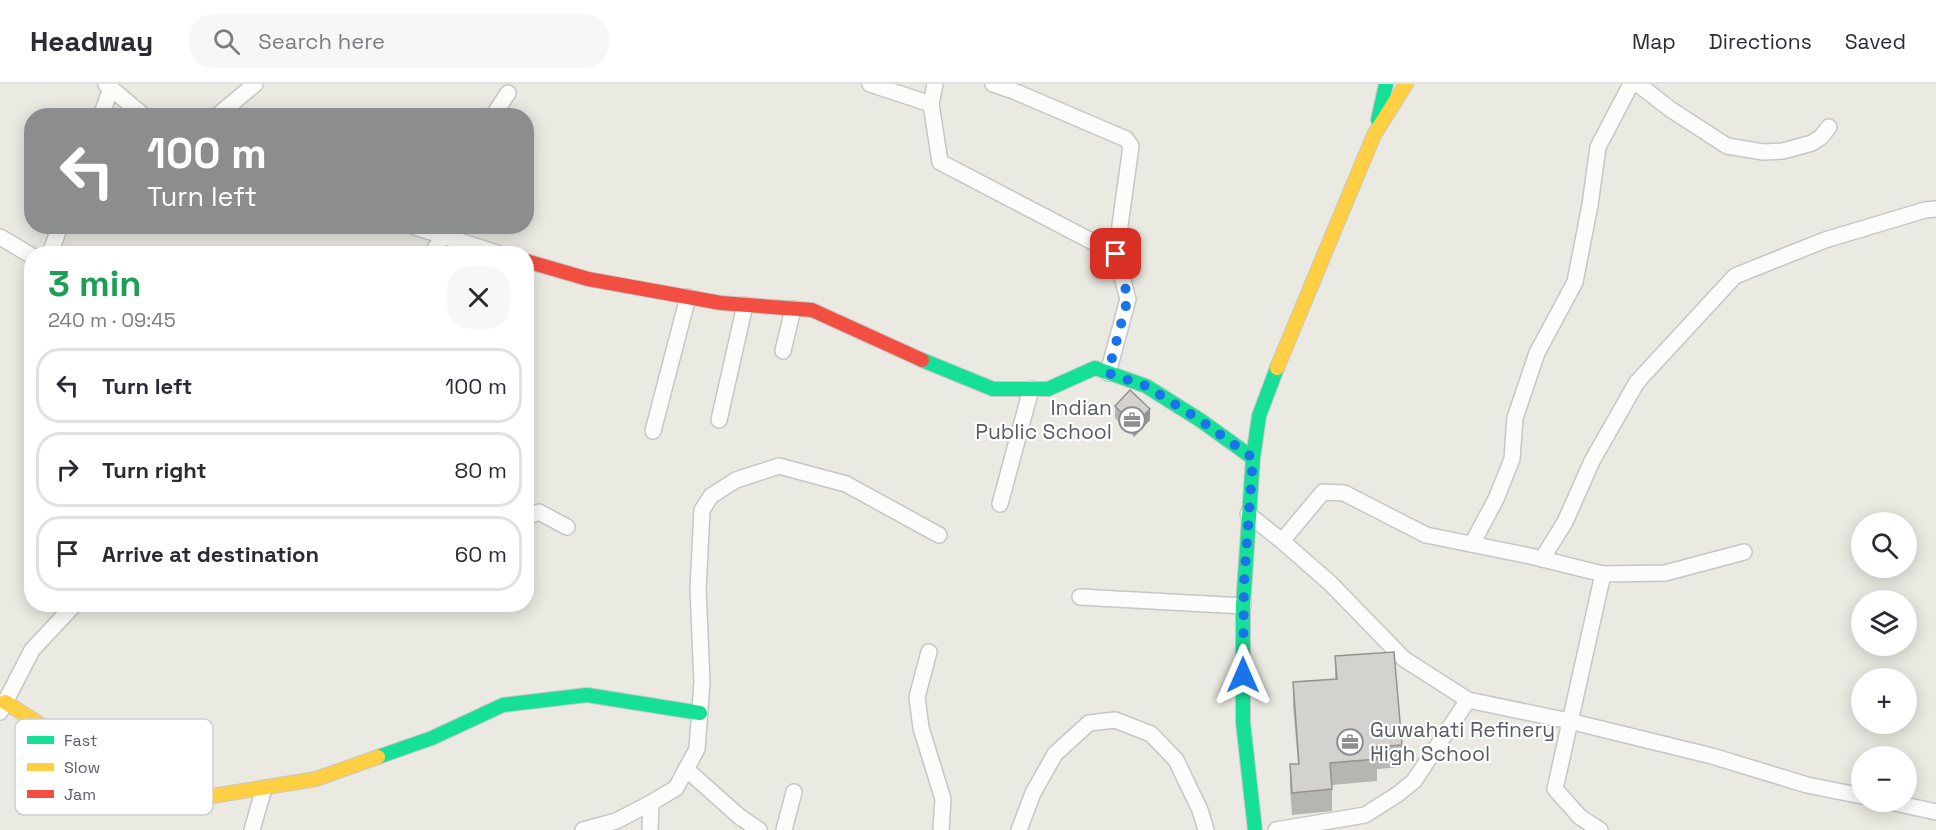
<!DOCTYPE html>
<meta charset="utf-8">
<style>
body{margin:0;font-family:"Space Grotesk",sans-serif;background:#f7f7f7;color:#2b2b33;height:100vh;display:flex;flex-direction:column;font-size:22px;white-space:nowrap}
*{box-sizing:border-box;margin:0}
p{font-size:20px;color:#7c7c81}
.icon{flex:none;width:33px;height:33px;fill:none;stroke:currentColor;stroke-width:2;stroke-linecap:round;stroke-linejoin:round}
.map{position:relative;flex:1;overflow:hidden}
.drawer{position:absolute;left:24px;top:162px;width:510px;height:366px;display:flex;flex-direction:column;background:#fff;border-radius:24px;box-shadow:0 3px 15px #0003}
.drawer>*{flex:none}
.top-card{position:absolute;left:24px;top:24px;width:510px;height:126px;border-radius:24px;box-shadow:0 3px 15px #0003;background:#8c8d8f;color:#fff;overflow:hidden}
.buttons{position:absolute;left:1851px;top:428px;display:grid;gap:12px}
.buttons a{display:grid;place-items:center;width:66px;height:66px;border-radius:50%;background:#fff;box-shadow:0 3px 15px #0003;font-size:30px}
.pin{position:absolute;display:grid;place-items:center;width:51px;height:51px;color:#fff;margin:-26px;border-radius:12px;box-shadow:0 3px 9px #0006}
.me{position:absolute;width:66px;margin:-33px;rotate:0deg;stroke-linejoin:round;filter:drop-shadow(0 0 4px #0008)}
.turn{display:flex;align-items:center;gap:21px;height:126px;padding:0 24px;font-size:27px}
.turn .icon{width:78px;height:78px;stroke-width:2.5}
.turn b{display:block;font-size:42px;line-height:51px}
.round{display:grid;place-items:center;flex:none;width:63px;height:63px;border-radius:24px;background:#f7f7f7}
.headline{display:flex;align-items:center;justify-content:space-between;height:102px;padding:0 24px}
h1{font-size:36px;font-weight:700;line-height:45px;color:#1e9e55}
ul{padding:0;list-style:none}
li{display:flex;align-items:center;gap:18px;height:75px;margin:0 12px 9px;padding:0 12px;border:3px solid #e1e1e2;border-radius:24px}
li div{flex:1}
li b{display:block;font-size:22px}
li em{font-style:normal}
header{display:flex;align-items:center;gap:36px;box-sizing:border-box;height:84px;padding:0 30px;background:#fff;border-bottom:2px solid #e1e1e2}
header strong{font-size:28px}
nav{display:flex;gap:33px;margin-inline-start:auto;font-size:21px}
.search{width:420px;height:54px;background:#f7f7f7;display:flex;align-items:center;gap:15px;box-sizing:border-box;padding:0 21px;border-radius:24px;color:#7c7c81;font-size:22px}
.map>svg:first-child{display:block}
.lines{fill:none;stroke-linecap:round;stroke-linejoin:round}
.street-casing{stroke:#c6c7c5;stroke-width:18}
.fast-casing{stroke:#c7c8c6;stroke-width:16}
.slow-casing{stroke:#c7c8c6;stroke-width:16}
.jam-casing{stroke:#c7c8c6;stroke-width:16}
.street{stroke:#fcfcfb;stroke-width:15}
.fast{stroke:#16e098;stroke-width:14}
.slow{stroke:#ffcf43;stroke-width:14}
.jam{stroke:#f24e42;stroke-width:14}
.wall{fill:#b5b5b1}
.shaded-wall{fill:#949390}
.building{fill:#d3d2ce;stroke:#949390;stroke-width:1.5}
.route{stroke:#1a73e8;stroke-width:10;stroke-dasharray:0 18}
.labels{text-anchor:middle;stroke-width:4.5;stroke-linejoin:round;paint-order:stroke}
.poi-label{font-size:21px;fill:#595c62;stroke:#fff;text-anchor:end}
.key{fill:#fff;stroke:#cdced0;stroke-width:1.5}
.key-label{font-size:16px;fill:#595c62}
</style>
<header>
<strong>Headway</strong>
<div class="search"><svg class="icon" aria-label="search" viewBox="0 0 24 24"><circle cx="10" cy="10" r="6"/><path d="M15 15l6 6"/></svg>Search here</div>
<nav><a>Map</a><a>Directions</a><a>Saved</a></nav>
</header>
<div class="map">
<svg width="1936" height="746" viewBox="0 0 1936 746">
<rect width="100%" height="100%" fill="#eae9e2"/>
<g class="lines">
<!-- street casing -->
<g class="street-casing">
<g id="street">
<path d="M106,0L144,32"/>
<path d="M870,0L931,20"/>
<path d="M935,0L931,20L940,78L1116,170L1128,215L1108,289"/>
<path d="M993,0L1016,8L1126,55L1131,62L1116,170"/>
<path d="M1638,0L1670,25L1727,62L1763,68L1783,67L1812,59L1821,53L1829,43"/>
<path d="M101,32L111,4"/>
<path d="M217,32L255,0"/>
<path d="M493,32L508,9"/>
<path d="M412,142L500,170"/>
<path d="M0,153L32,172"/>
<path d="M50,170L60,142"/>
<path d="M432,170L443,152"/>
<path d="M783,267L793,225"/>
<path d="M719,336L745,221"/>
<path d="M653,347L688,213"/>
<path d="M1000,420L1031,305"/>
<path d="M1248,430L1282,457L1323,408L1344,409L1426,451L1530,472L1603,490L1665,489L1744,468"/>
<path d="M526,433L539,428L567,443"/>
<path d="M1282,457L1330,499L1404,575L1468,616L1569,637L1712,672L1807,701L1862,712"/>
<path d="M1472,460L1496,415L1512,375L1515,334L1537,269L1575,198L1590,121L1598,63L1631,0"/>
<path d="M1542,475L1565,438L1592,377L1637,298L1735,192L1825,156L1925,126L1936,125"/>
<path d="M1080,513L1243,522"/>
<path d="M929,568L917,613L921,644L943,715L941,746"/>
<path d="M0,628L32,566L75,520"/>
<path d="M686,685L740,733L759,746"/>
<path d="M1886,717L1936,728"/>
<path d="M252,746L264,704"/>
<path d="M583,746L616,737L651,719L676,704L697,665L702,598L698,505L702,426L711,412L736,396L779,382L846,400L939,451"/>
<path d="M650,746L651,719"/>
<path d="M784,746L794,708"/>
<path d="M1019,746L1033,709L1055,670L1089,639L1115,636L1151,650L1176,676L1200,726L1206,746"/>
<path d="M1276,746L1365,731L1398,710L1414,697L1468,616"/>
<path d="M1600,746L1580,733L1555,705L1603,490"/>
</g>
</g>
<!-- fast casing -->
<g class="fast-casing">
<g id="fast">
<path d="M1378,36L1386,0"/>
<path d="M922,276L993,305H1048L1095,284L1146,302L1200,336L1253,374"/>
<path d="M378,673L432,654L503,621L587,611L700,629"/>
<path d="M1255,746L1243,638V522L1253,374L1259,332L1277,284"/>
</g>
</g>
<!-- slow casing -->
<g class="slow-casing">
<g id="slow">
<path d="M1277,284L1374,51L1406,0"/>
<path d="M5,618L133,699L200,714L316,695L378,673"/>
</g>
</g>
<!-- jam casing -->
<g class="jam-casing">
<path id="jam" d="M526,177L588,195L721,219L812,226L922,276"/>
</g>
<!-- street -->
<use href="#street" class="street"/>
<!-- fast -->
<use href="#fast" class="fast"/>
<!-- slow -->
<use href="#slow" class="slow"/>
<!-- jam -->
<use href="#jam" class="jam"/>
</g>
<!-- wall -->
<g class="wall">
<path d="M1115,322L1150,336L1134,353L1115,334Z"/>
<path d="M1335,572L1402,661V683L1377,685V697L1332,701V727L1292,731L1290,703V680H1298L1293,621V598L1335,596Z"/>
</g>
<!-- shaded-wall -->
<path class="shaded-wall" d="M1150,325V336L1134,353V341Z"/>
<!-- building -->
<g class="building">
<path d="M1130,306L1150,325L1134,341L1115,322Z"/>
<path d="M1394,568L1402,661L1376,663L1377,675L1330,679L1332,705L1292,709L1290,680H1299L1293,598L1337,595L1335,572Z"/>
</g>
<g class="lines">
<!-- route -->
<path class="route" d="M1116,170L1128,214L1108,289L1146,302L1200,336L1253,374L1244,499L1243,591"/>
</g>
<!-- icons -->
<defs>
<g id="office-ring" transform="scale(1.35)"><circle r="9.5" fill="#fff" stroke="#8c8d8f" stroke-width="1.5"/><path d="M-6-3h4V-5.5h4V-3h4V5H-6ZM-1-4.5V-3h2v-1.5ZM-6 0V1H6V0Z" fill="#8c8d8f"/></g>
</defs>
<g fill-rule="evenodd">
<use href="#office-ring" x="1132" y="336"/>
<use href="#office-ring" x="1350" y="658"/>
</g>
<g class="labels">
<!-- poi labels -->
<g class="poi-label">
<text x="1112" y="331">Indian<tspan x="1112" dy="24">Public School</tspan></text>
<text x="1370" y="653" text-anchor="start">Guwahati Refinery<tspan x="1370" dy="24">High School</tspan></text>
</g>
</g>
<!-- legend -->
<rect x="15" y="635" width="198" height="96" rx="9" class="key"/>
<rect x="27" y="652" width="27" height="8" fill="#16e098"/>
<rect x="27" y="679" width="27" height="8" fill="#ffcf43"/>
<rect x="27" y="706" width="27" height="8" fill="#f24e42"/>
<g class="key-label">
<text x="64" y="662">Fast</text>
<text x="64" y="689">Slow</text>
<text x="64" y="716">Jam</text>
</g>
</svg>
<div class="buttons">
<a><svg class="icon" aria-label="search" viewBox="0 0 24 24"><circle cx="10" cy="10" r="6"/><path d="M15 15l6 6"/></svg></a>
<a><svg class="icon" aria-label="layers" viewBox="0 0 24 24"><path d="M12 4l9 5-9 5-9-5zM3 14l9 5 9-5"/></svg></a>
<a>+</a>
<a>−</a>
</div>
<div class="pin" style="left:1116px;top:170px;background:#d93025"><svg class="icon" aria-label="arrive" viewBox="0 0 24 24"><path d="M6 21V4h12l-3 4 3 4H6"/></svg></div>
<svg class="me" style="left:1243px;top:591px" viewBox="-20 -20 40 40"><path d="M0-17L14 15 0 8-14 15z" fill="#1a73e8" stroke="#fff" stroke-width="4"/></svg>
<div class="top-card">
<div class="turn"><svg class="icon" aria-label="left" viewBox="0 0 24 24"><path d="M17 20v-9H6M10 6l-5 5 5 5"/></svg><div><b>100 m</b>Turn left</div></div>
</div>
<section class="drawer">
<div class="headline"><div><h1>3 min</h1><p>240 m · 09:45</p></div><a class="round"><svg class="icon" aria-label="close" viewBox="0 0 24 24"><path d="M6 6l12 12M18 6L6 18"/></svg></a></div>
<ul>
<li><svg class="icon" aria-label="left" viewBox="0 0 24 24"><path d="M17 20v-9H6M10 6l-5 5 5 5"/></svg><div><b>Turn left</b></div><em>100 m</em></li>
<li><svg class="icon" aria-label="right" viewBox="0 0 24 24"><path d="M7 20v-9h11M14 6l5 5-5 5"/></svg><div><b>Turn right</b></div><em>80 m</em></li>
<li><svg class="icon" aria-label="arrive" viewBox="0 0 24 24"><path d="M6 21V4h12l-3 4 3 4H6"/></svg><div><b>Arrive at destination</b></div><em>60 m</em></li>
</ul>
</section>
</div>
